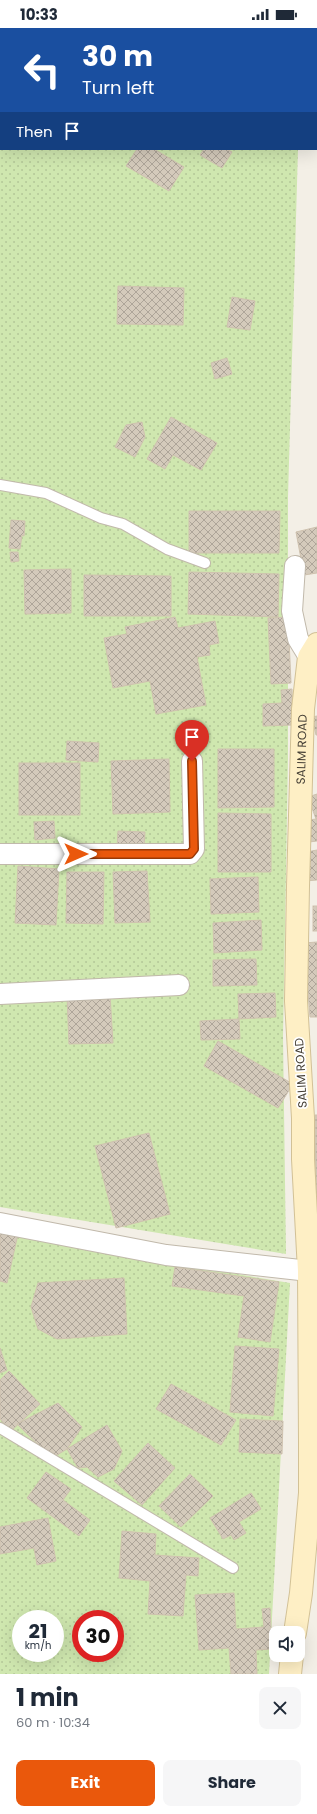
<!DOCTYPE html>
<meta charset="utf-8">
<style>
body{margin:0;font-family:Poppins,sans-serif;background:#f6f6f7;color:#1f2937;height:100vh;display:flex;flex-direction:column;font-size:15px;white-space:nowrap}
*{box-sizing:border-box;margin:0}
p{font-size:13px;color:#747a83}
.icon{flex:none;width:22px;height:22px;fill:none;stroke:currentColor;stroke-width:2;stroke-linecap:round;stroke-linejoin:round}
.map{position:relative;height:1646px;overflow:hidden}
.drawer{display:flex;flex-direction:column;background:#fff;flex:1}
.drawer>*{flex:none}
.guide{position:absolute;left:0px;top:0px;width:317px;height:122px;box-shadow:0 4px 16px #0002;background:#1a4fa0;color:#fff;overflow:hidden}
.controls{position:absolute;left:269px;top:1598px;display:grid;gap:8px}
.controls a{display:grid;place-items:center;width:36px;height:36px;border-radius:8px;background:#fff;box-shadow:0 4px 16px #0002;font-size:20px}
.speed{position:absolute;left:12px;top:1582px;display:flex;gap:8px;font-size:20px;font-weight:700;text-align:center}
.speed>*{display:grid;place-content:center;width:52px;height:52px;border-radius:50%;background:#fff;box-shadow:0 4px 16px #0002;line-height:1}
.speed small{font-size:10px;font-weight:400}
.speed .limit{border:6px solid #d22;background:#fff;color:#111}
.pin{position:absolute;display:grid;place-items:center;width:34px;height:34px;color:#fff;margin:-41px -17px;border-radius:50% 50% 50% 0;rotate:-45deg;box-shadow:0 0 4px #0007}
.pin .icon{rotate:45deg}
.me{position:absolute;width:44px;margin:-22px;rotate:90deg;stroke-linejoin:round;filter:drop-shadow(0 0 3px #0008)}
.turn{display:flex;align-items:center;gap:14px;height:84px;padding:0 16px;font-size:18px}
.turn .icon{width:52px;height:52px;stroke-width:2.5}
.turn b{display:block;font-size:28px;line-height:34px}
.then{display:flex;align-items:center;height:38px;padding:0 16px;background:#0003;gap:8px;font-size:15px}
.round{display:grid;place-items:center;flex:none;width:42px;height:42px;border-radius:8px;background:#f6f6f7}
.overview{display:flex;align-items:center;justify-content:space-between;height:68px;padding:0 16px}
h1{font-size:24px;font-weight:700;line-height:30px}
.cta{display:flex;gap:8px;margin-top:auto;padding:8px 16px}
.cta a{flex:1;height:46px;border-radius:8px;background:#ea580c;color:#fff;font-size:16px;font-weight:700;line-height:46px;text-align:center}
.cta a+a{background:#f6f6f7;color:#1f2937}
.status{display:flex;justify-content:space-between;align-items:center;height:28px;padding:0 20px;background:#fff;direction:ltr}
.status svg{height:11px;fill:currentColor}
.map>svg:first-child{display:block}
.garden{fill:url(#garden-dots);fill-rule:evenodd}
.building{fill:url(#building-cross-hatch);stroke:#cfc2af}
.lines{fill:none;stroke-linecap:round;stroke-linejoin:round}
.lane-casing{stroke:#c1b9ab;stroke-width:12}
.street-casing{stroke:#c1b9ab;stroke-width:22}
.secondary-casing{stroke:#d2c196;stroke-width:24}
.lane{stroke:#fff;stroke-width:10}
.street{stroke:#fff;stroke-width:20}
.secondary{stroke:#feefc5;stroke-width:22}
.route-casing{stroke:#983908;stroke-width:10}
.route{stroke:#ea580c;stroke-width:7}
.labels{text-anchor:middle;stroke-width:3.5;stroke-linejoin:round;paint-order:stroke}
.street-label{font-size:12px;fill:#453f35;stroke:#fff}
</style>
<div class="status"><b>10:33</b><svg viewBox="0 0 49 12"><path d="M0 12V9h3v3zM5 12V6h3v6zM10 12V3h3v9zM15 12V0h3v12zM26 1h20v11H26zM47 4h2v5h-2z"/></svg></div>
<div class="map">
<svg width="317" height="1646" viewBox="0 0 317 1646">
<defs>
<pattern id="garden-dots" width="8" height="8" patternUnits="userSpaceOnUse"><rect width="8" height="8" fill="#cfe7af"/><path d="M2 2h.1M6 6h.1" fill="none" stroke="#b3c797" stroke-width="1.8" stroke-linecap="round"/></pattern>
<pattern id="building-cross-hatch" width="8" height="8" patternUnits="userSpaceOnUse"><rect width="8" height="8" fill="#d4cabb"/><path d="M0 0l8 8M0 8l8-8" fill="none" stroke="#aea599"/></pattern>
</defs>
<rect width="100%" height="100%" fill="#f3efe6"/>
<!-- garden -->
<g class="garden">
<path d="M0,0H302L1,1V121H298L288,469V730L283,1009L286,1226L0,1179Z"/>
<path d="M0,1206L290,1255L269,1646H0ZM21,1591H55V1625H21ZM81,1591H115V1625H81Z"/>
</g>
<!-- building -->
<g class="building">
<rect x="133" y="0" width="33" height="1"/>
<path d="M137,121H154L184,139L169,163L126,138Z"/>
<path d="M204,121H227L232,124L222,140L200,127Z"/>
<path d="M118,258L184,260L183,297L117,296Z"/>
<path d="M232,269L255,273L250,302L227,299Z"/>
<path d="M227,330L232,346L215,351L211,335Z"/>
<path d="M171,389L217,415L201,442L173,427L165,441L147,431Z"/>
<path d="M142,394L145,409L135,429L115,419L126,397Z"/>
<path d="M189,483H280L279,525H189Z"/>
<path d="M11,492L25,493L24,508L22,507L20,521L9,520Z"/>
<path d="M317,499V545L304,547L296,504Z"/>
<path d="M10,524H18L19,533L11,534Z"/>
<path d="M71,541V585L25,586L24,542Z"/>
<path d="M189,544L279,546L278,589L188,586Z"/>
<path d="M84,547L171,548V588H84Z"/>
<path d="M175,589L178,600L215,593L219,615L209,617L210,627L197,629L206,677L156,686L150,653L113,660L104,610L127,606L125,599Z"/>
<path d="M288,589L291,655L271,656L268,590Z"/>
<path d="M292,661L293,697L263,698V676L282,675L281,662Z"/>
<path d="M317,688V707H316L312,689Z"/>
<path d="M67,713L99,715L98,734L66,732Z"/>
<path d="M218,721H274V779L218,780Z"/>
<path d="M169,731L170,784L113,786L111,733Z"/>
<rect x="19" y="735" width="61" height="52"/>
<path d="M317,766V790L316,791L308,769Z"/>
<path d="M218,785L271,786V844H218Z"/>
<path d="M317,791V813L309,814L306,792Z"/>
<path d="M54,793L55,810L35,812L34,794Z"/>
<path d="M118,803L145,804L144,820H117Z"/>
<path d="M317,822V852L305,853L301,825Z"/>
<path d="M18,838L59,841L56,897L15,895Z"/>
<path d="M147,843L150,894L115,895L113,844Z"/>
<path d="M67,844H104L103,896L66,895Z"/>
<path d="M258,849L259,884L211,886L210,851Z"/>
<rect x="313" y="878" width="4" height="25"/>
<path d="M261,892L262,922L214,925L213,895Z"/>
<path d="M317,914V989H310L304,915Z"/>
<path d="M256,931L257,957L213,958V932Z"/>
<path d="M275,965L276,989L239,991L238,966Z"/>
<path d="M110,967L113,1015L69,1016L67,968Z"/>
<path d="M239,991L240,1011L201,1012L200,993Z"/>
<path d="M218,1013L293,1056L278,1080L204,1038Z"/>
<path d="M315,1087H317V1166H316Z"/>
<path d="M149,1105L170,1186L116,1200L95,1118Z"/>
<path d="M0,1202L18,1206L7,1255L0,1253Z"/>
<path d="M175,1239L279,1254L270,1314L238,1309L244,1268L172,1258Z"/>
<path d="M124,1250L127,1306L57,1311L38,1301L31,1279L38,1255Z"/>
<path d="M235,1318L279,1321L273,1388L230,1384Z"/>
<path d="M0,1320L7,1342L0,1345Z"/>
<path d="M9,1343L40,1376L11,1403L0,1391V1352Z"/>
<path d="M171,1356L236,1392L221,1417L156,1381Z"/>
<path d="M58,1375L82,1399L67,1421L52,1430L17,1396Z"/>
<path d="M240,1391L283,1393L282,1426L239,1424Z"/>
<path d="M107,1397L122,1423L114,1441L98,1449L87,1439L78,1440L67,1421Z"/>
<path d="M148,1415L175,1440L142,1477L114,1453Z"/>
<path d="M46,1444L71,1461L63,1472L90,1492L79,1508L27,1470Z"/>
<path d="M190,1446L213,1468L181,1499L159,1478Z"/>
<path d="M251,1465L261,1481L239,1494L246,1505L234,1512L231,1507L223,1511L210,1490Z"/>
<path d="M48,1490L56,1533L37,1537L34,1520L0,1526V1499Z"/>
<path d="M122,1503L156,1506L155,1527L199,1530L198,1548L186,1547L183,1588L148,1586L150,1553L119,1550Z"/>
<path d="M234,1565L236,1601L264,1599L262,1581L270,1580L272,1621L256,1622L257,1646H231L229,1620L199,1622L195,1567Z"/>
</g>
<g class="lines">
<!-- lane casing -->
<g class="lane-casing">
<g id="lane">
<path d="M0,457L46,465L101,490L123,496L167,521L205,535"/>
<path d="M0,1400L233,1540"/>
</g>
</g>
<!-- street casing -->
<g class="street-casing">
<g id="street">
<path d="M295,538L292,583L298,611L309,629"/>
<path d="M0,826H190L194,821L192,733"/>
<path d="M0,966L179,957"/>
<path d="M0,1195L166,1227L309,1243"/>
</g>
</g>
<!-- secondary casing -->
<g class="secondary-casing">
<g id="secondary">
<path id="s1" d="M295,1605L301,1565L310,1465V1415L309,1243L303,1131V1090L296,973L298,858L303,681L309,629L317,616"/>
<path d="M290,1646L292,1627"/>
</g>
</g>
<!-- lane -->
<use href="#lane" class="lane"/>
<!-- street -->
<use href="#street" class="street"/>
<!-- secondary -->
<use href="#secondary" class="secondary"/>
</g>
<g class="lines">
<!-- route casing -->
<g class="route-casing">
<path id="route" d="M76,826H190L194,821L192,733"/>
</g>
<!-- route -->
<use href="#route" class="route"/>
</g>
<g class="labels">
<!-- street labels -->
<g class="street-label">
<text dy="4" stroke="none"><textPath href="#s1" startOffset="885">SALIM ROAD</textPath></text>
<text transform="translate(301 1045) rotate(-93)" y="4">SALIM ROAD</text>
</g>
</g>
</svg>
<div class="controls">
<a><svg class="icon" aria-label="sound" viewBox="0 0 24 24"><path d="M4 9h4l5-4v14l-5-4H4zM17 9q2 3 0 6"/></svg></a>
</div>
<div class="speed"><div>21<small>km/h</small></div><div class="limit">30</div></div>
<div class="pin" style="left:192px;top:733px;background:#d93025"><svg class="icon" aria-label="arrive" viewBox="0 0 24 24"><path d="M6 21V4h12l-3 4 3 4H6"/></svg></div>
<svg class="me" style="left:76px;top:826px" viewBox="-20 -20 40 40"><path d="M0-17L14 15 0 8-14 15z" fill="#ea580c" stroke="#fff" stroke-width="4"/></svg>
<div class="guide">
<div class="turn"><svg class="icon" aria-label="left" viewBox="0 0 24 24"><path d="M17 20v-9H6M10 6l-5 5 5 5"/></svg><div><b>30 m</b>Turn left</div></div>
<div class="then">Then<svg class="icon" aria-label="arrive" viewBox="0 0 24 24"><path d="M6 21V4h12l-3 4 3 4H6"/></svg></div>
</div>
</div>
<section class="drawer">
<div class="overview"><div><h1>1 min</h1><p>60 m · 10:34</p></div><a class="round"><svg class="icon" aria-label="close" viewBox="0 0 24 24"><path d="M6 6l12 12M18 6L6 18"/></svg></a></div>
<div class="cta"><a>Exit</a><a>Share</a></div>
</section>
